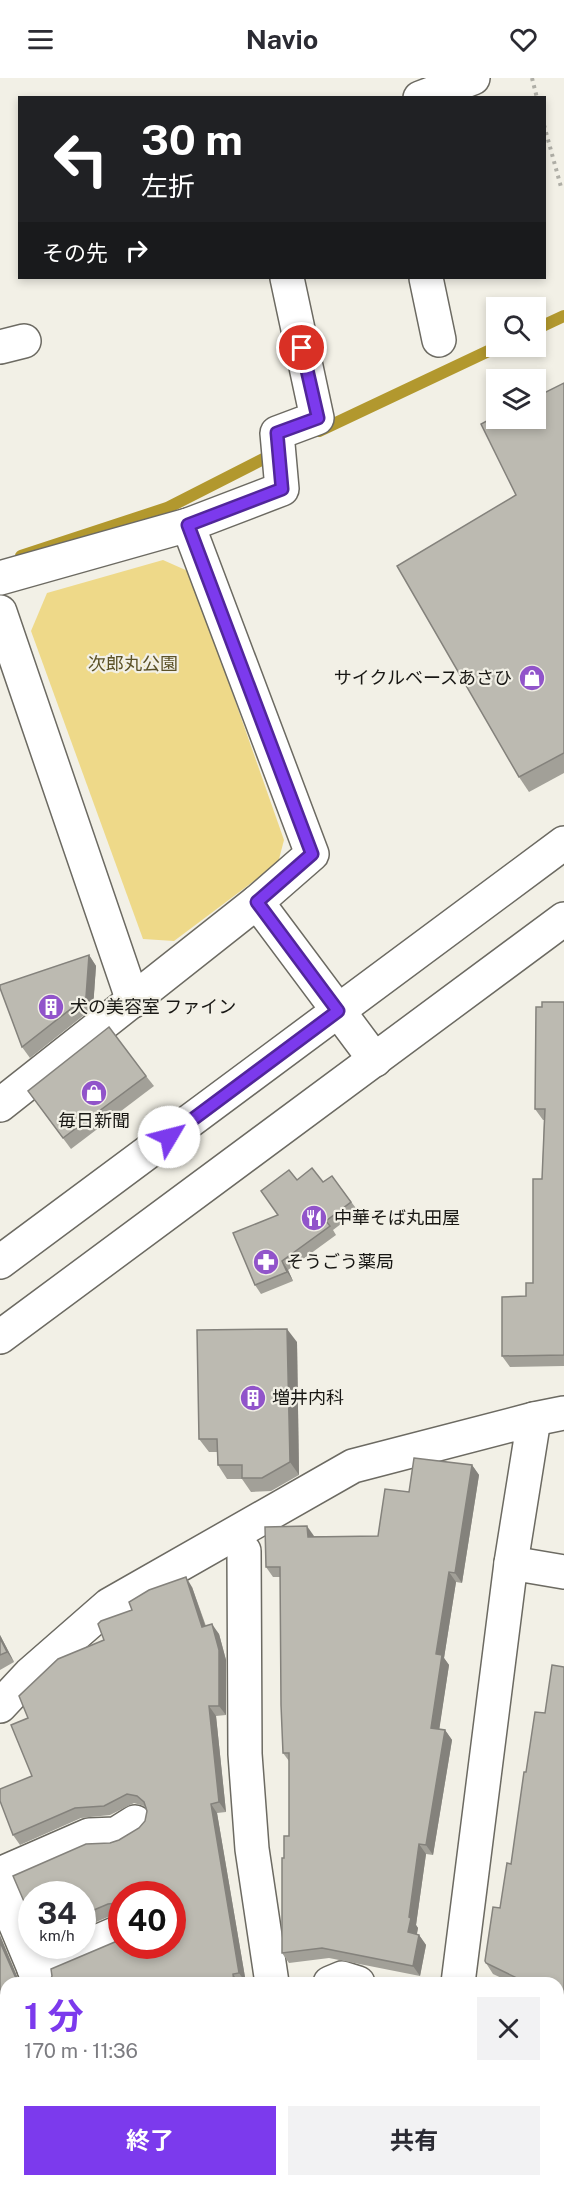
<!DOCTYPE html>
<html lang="ja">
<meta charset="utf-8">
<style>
body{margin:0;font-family:"Public Sans","Noto Sans JP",sans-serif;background:#f2f2f3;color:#2b2b33;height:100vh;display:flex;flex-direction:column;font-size:22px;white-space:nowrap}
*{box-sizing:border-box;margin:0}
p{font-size:20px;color:#7c7c81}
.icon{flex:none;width:33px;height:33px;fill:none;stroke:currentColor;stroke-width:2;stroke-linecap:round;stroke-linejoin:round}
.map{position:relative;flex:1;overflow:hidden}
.drawer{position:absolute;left:0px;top:1899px;width:564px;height:210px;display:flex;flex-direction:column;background:#fff;border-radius:18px 18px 0 0;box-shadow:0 3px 9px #0003}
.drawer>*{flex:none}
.hud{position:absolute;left:18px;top:18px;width:528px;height:183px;border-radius:0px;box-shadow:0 3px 9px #0003;background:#202124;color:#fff;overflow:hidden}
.tools{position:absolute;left:486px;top:219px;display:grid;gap:12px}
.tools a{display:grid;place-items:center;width:60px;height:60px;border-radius:0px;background:#fff;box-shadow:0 3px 9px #0003;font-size:30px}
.speed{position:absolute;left:18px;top:1803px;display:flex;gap:12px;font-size:30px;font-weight:700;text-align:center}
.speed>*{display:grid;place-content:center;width:78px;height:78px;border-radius:50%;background:#fff;box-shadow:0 3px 9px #0003;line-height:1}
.speed small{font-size:15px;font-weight:400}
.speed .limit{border:9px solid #d22;background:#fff;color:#111}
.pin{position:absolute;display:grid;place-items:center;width:51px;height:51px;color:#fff;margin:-26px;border:3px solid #fff;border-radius:50%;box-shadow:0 2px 6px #0007}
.me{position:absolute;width:66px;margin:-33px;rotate:53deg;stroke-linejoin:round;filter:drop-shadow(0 0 4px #0008)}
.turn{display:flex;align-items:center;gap:21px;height:126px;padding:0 24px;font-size:27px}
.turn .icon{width:78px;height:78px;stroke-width:2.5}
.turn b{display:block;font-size:42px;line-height:51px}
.then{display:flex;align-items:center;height:57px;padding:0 24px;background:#0003;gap:12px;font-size:22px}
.round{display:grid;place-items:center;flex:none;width:63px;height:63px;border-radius:0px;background:#f2f2f3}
.head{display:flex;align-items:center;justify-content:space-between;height:102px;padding:0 24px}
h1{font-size:36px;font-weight:700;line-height:45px;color:#7c3aed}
.primary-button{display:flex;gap:12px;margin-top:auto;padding:12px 24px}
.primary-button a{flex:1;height:69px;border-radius:0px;background:#7c3aed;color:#fff;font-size:24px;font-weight:700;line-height:69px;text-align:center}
.primary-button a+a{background:#f2f2f3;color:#2b2b33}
header{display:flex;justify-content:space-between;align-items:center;height:78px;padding:0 24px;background:#fff;font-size:27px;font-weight:700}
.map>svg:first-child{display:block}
.green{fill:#eed989}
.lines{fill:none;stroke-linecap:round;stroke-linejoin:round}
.stream{stroke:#b2982e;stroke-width:12}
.minor-casing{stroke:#6c6a62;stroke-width:36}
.path{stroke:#afaea6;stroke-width:4;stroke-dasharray:3 4.5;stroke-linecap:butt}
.minor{stroke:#fff;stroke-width:33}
.wall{fill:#a2a098}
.shaded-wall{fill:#84827c}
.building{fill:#bcbab1;stroke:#84827c;stroke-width:1.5}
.route-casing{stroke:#51269a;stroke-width:15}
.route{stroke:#7c3aed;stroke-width:10}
.labels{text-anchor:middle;stroke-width:4.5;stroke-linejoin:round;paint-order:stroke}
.park-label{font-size:18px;fill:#5b5127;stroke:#f2f0e6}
.poi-label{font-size:18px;fill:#181714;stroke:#f2f0e6;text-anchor:start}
</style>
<header><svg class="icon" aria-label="menu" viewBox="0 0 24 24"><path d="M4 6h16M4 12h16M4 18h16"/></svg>Navio<svg class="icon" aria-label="heart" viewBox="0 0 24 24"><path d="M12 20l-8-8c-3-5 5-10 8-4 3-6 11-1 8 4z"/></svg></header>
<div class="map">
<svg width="564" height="2109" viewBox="0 0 564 2109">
<rect width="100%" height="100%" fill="#f2f0e6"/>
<!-- green -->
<path class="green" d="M163,482L190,494L284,762L278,785L174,863L143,861L31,553L47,515Z"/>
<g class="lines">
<!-- stream -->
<g class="stream">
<path d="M536,251L564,238"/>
<path d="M319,353L499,268"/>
<path d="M21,478L167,430L277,374"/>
</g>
<!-- minor casing -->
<g class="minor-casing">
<g id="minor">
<path d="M420,20L473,0"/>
<path d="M426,200L439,262"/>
<path d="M0,269L24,263"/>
<path d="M188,447L282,411L277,355L317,340L287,200"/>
<path d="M0,500L188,447L312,776L257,824L0,1027"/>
<path d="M0,534L133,923"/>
<path d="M257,824L375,982"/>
<path d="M0,1184L564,765"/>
<path d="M0,1259L564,841"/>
<path d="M534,1341L564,1335"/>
<path d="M244,1473L245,1676L252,1771L272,1905"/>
<path d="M0,1628L30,1596L109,1527L353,1388L534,1341L511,1485"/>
<path d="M0,1796L89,1757L116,1756L135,1744"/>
<path d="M0,1809L40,1905"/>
<path d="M34,1891L122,1853"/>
<path d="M330,1905L342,1900L358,1905"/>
<path d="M458,1905L511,1485L564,1494"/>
<path d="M558,1983L564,1985"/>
<path d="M558,2046L564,2040"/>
<path d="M90,2103L93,2109"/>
<path d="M2,2109L11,2103"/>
<path d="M498,2109L504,2103"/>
</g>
</g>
<!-- path -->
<g class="path">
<path d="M532,0L537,20"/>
<path d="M544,47L561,109"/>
</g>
<!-- minor -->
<use href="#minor" class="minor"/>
</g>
<!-- wall -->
<g class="wall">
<path d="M564,305V695L529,714L519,699L516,417Z"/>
<path d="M89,877L96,888L93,930L30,980L22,969Z"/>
<path d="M564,924V1288L510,1289L502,1278L533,1205L542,1101L544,1042H543L535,1031L542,929Z"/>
<path d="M146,998L154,1008L71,1071L28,1013Z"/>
<path d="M332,1098L358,1133L333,1152L336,1157L288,1192L293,1203L261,1216L255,1207L277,1137L297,1102L323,1104Z"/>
<path d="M297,1264L299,1397L271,1413L251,1414L242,1401H227L218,1387L217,1374H209L199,1361Z"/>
<path d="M472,1387L479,1397L462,1505L456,1504L444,1580L449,1587L439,1651L445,1652L452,1662L433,1777L426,1776L416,1847L418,1850L417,1856L419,1857L426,1867L420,1898L329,1880L289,1885L282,1875L284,1780L289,1758V1683L283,1675L280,1499H273L266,1489L314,1458H378L409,1414Z"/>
<path d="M192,1509L206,1548L219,1556L226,1582V1637L216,1638L226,1734L217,1735L246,1905H49L172,1868L122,1816V1835L115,1836L82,1850V1816L110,1765L119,1762L139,1750L145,1743L147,1733L144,1728L134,1725L110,1737L81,1740L20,1767L13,1757L32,1698L28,1640L132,1532Z"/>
<path d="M0,1557L14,1584L0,1592Z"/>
<path d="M564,1589V1930L558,1927V1905H512L493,1896L486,1885L511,1786L526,1694L545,1635Z"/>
<path d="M6,1905V2063L1,2066L0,2064V1960L2,1959Z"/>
<path d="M460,2103H480V2109H477Z"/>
</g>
<!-- shaded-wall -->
<g class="shaded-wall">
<path d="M89,877L96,888L93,930L86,919Z"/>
<path d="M282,1183L288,1192L293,1203L287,1194Z"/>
<path d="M287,1251L297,1264L299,1397L290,1384Z"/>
<path d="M472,1387L479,1397L462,1505L455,1495Z"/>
<path d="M307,1448L314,1458L315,1469L308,1459Z"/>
<path d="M449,1494L456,1504L444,1580L449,1587L438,1660L431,1650L436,1576Z"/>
<path d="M186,1499L192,1509L209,1559L202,1549Z"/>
<path d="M212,1546L219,1556L226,1582V1637L219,1628Z"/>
<path d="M0,1557L14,1584L7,1574L0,1560Z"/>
<path d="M209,1628L216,1638L226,1734L219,1724Z"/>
<path d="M445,1652L452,1662L433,1777L426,1767Z"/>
<path d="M211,1726L217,1735L246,1905L239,1895Z"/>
<path d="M419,1766L426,1776L416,1847L418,1850L415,1864L408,1854L409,1839Z"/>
<path d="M0,1857L20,1905H18L16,1903L0,1864Z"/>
<path d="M419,1857L426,1867L420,1898L413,1888Z"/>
<path d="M233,1896L239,1905H234Z"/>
<path d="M475,2103H480V2109H479Z"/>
</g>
<!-- building -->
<g class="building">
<path d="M564,305V675L519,699L397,488L516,417L481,346L496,338V340H536V319Z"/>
<path d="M89,877L86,919L22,969L0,910V907Z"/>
<path d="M542,924H564V1277L502,1278V1219L526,1218V1205H533V1101H542L545,1031H535L536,929H542Z"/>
<path d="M109,949L146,998L63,1060L28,1013Z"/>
<path d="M312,1090L323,1104L332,1098L351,1124L326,1143L330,1148L282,1183L287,1194L255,1207L233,1155L278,1137L261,1113L289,1092L297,1102Z"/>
<path d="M287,1251L290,1384L262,1400H242V1387H218L217,1361H199L197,1252Z"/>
<path d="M414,1380L472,1387L455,1495L449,1494L436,1576L442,1577L431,1650L445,1652L426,1767L419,1766L409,1839L411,1840L408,1854L419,1857L413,1888L322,1870L282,1875V1780H284V1758H289V1675H283L281,1627L280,1489H266L265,1449L307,1448L308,1459L378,1458L385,1411L409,1414Z"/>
<path d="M186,1499L202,1549L212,1546L219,1572V1628H209L219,1724L211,1726L239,1895L233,1896L234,1905H49L52,1898L51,1891L122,1861V1868H172V1816H122V1826L117,1825L108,1826L82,1837V1816H32V1842L13,1798L86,1766L110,1765L119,1762L139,1750L145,1743L147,1733L144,1724L137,1718L127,1716L104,1728L75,1730L13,1757L0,1723V1711L32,1698L11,1647L28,1640L19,1618L58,1581L104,1562L98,1546L101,1543L132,1532L129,1524L149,1512Z"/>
<path d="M0,1560L7,1574L0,1577Z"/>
<path d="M552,1587L564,1589V1923L558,1920V1905H527L486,1885L485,1883L493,1829L500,1830L507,1785L511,1786L524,1694H526L535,1634L545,1635Z"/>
<path d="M0,1864L18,1905H6V2050L0,2053V1960L2,1959L0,1953Z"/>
<path d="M564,2049V2109H507L512,2103H558V2055Z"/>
</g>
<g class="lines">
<!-- route casing -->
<g class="route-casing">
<path id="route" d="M169,1059L338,933L257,824L312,776L188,447L282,411L277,355L318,340L302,270"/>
</g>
<!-- route -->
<use href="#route" class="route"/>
</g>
<!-- icons -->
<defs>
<g id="shop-disc" transform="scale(1.35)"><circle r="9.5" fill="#9154ca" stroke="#f2f0e6"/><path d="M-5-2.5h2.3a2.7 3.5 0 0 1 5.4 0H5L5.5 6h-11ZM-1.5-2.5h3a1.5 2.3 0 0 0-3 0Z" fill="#fff"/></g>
<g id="building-disc" transform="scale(1.35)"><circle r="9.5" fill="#9154ca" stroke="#f2f0e6"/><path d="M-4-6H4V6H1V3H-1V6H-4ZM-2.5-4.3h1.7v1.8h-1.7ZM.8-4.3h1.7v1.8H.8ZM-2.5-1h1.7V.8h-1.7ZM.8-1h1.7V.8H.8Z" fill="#fff"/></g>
<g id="restaurant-disc" transform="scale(1.35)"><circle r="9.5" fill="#9154ca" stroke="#f2f0e6"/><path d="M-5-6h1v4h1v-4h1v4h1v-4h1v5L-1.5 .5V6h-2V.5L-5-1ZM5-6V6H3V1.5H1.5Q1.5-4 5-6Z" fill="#fff"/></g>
<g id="pharmacy-disc" transform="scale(1.35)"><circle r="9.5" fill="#9154ca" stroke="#f2f0e6"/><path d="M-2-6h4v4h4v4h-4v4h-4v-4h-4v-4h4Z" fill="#fff"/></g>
</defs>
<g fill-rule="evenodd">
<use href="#shop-disc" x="532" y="600"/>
<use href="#building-disc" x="51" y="929"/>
<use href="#shop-disc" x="94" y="1015"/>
<use href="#restaurant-disc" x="314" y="1140"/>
<use href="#pharmacy-disc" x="266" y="1184"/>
<use href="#building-disc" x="253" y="1320"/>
</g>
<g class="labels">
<!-- park labels -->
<g class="park-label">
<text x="133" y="592">次郎丸公園</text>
</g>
<!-- poi labels -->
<g class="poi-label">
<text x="512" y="606" text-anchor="end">サイクルベースあさひ</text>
<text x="70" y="935">犬の美容室 ファイン</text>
<text x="94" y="1049" text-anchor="middle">毎日新聞</text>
<text x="334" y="1146">中華そば丸田屋</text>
<text x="286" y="1190">そうごう薬局</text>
<text x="272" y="1326">増井内科</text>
</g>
</g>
</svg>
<div class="tools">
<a><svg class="icon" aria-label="search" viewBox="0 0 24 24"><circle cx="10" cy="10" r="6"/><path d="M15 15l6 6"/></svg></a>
<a><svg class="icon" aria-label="layers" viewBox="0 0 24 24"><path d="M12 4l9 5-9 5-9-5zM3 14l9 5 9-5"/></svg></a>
</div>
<div class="speed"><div>34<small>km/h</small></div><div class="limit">40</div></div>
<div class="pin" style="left:302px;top:270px;background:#d93025"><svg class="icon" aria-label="arrive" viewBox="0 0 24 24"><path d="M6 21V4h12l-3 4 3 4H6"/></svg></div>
<svg class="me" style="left:169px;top:1059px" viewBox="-20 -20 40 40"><circle r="19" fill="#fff"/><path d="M0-13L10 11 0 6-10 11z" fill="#7c3aed"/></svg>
<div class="hud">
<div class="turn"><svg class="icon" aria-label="left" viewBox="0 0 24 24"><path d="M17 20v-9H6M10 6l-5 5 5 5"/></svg><div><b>30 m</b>左折</div></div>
<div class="then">その先<svg class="icon" aria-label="right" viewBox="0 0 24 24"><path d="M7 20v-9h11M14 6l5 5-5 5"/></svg></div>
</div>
<section class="drawer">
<div class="head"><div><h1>1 分</h1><p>170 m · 11:36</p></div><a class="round"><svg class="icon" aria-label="close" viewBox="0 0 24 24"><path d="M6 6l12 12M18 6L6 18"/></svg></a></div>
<div class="primary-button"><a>終了</a><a>共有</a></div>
</section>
</div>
